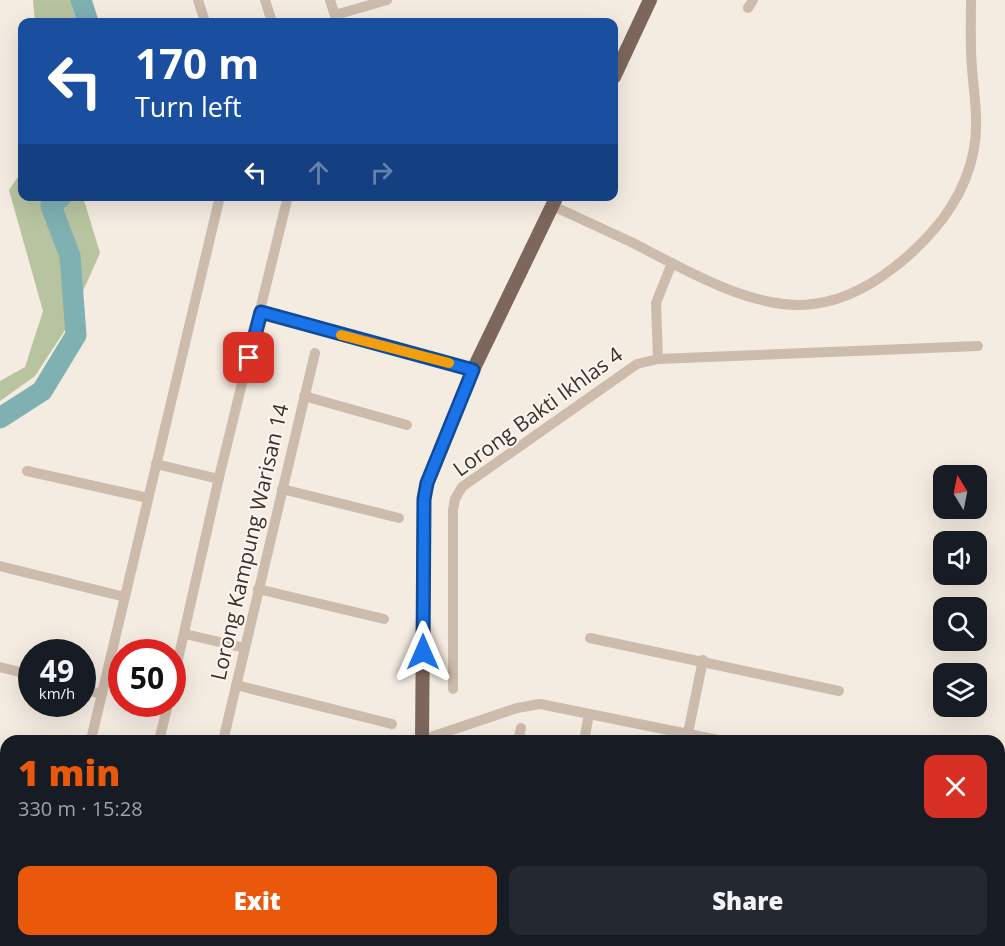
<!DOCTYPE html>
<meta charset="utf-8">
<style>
body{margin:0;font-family:"Open Sans",sans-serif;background:#242831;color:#f1f3f6;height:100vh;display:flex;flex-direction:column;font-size:22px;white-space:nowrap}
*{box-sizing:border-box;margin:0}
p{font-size:20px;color:#9ea1a6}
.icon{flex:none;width:33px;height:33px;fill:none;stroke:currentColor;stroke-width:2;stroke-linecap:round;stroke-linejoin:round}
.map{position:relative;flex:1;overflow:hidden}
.side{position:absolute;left:0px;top:735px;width:1005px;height:212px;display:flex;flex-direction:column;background:#171b24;border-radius:18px 18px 0 0;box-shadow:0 6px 24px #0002}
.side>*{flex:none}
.guide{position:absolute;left:18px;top:18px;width:600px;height:183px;border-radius:12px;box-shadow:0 6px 24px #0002;background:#1a4fa0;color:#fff;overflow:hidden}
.needle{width:39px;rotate:350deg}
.tools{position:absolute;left:933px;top:465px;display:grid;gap:12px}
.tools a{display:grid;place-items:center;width:54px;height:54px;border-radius:12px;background:#171b24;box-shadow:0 6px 24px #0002;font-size:30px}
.speed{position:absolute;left:18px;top:639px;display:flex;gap:12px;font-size:30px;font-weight:700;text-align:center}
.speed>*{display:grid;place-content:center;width:78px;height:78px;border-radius:50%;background:#171b24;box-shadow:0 6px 24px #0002;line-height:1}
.speed small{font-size:15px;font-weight:400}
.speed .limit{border:9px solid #d22;background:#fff;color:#111}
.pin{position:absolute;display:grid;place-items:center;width:51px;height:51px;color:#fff;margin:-26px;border-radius:12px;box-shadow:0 3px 9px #0006}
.me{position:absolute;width:66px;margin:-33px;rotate:0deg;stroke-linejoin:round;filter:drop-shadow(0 0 4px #0008)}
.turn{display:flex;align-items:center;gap:21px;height:126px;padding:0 18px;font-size:27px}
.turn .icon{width:78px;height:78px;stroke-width:2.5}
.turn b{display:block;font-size:42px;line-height:51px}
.lanes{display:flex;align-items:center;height:57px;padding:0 18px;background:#0003;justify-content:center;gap:30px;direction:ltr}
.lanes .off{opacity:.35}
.round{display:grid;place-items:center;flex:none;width:63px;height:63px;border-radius:12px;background:#242831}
.headline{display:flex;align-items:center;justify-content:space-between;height:102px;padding:0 18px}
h1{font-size:36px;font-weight:800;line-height:45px;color:#ea580c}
.cta{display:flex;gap:12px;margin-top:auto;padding:12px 18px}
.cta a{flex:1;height:69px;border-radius:12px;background:#ea580c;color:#fff;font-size:24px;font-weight:800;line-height:69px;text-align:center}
.cta a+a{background:#242831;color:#f1f3f6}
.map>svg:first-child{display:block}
.green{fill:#b8c4a0}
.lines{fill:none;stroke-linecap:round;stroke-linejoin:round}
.river{stroke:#7fb0b2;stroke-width:21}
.minor{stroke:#cdbbac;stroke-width:10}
.major{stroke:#7d675c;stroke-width:14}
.highway{stroke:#5c4a42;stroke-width:16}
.route-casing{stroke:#114b97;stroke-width:15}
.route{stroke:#1a73e8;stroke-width:10}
.slow{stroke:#f59e0b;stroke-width:10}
.labels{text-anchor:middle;stroke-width:4.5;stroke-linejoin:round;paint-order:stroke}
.street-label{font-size:21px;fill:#3b302b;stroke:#fbf5ee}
</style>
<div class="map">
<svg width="1005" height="946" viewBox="0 0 1005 946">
<rect width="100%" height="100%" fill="#f4ebe1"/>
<!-- green -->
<g class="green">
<path d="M33,0H75L72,7L77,22H35Z"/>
<path d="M22,171V196L83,197L100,253L67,327L35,376L0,401V381L25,367L43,311L9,190Z"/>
<path d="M0,761L6,768V882L0,888Z"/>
</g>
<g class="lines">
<!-- river -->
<g class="river">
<path d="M81,0L88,22"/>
<path d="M0,418L42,391L76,335L70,256L51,206L62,196"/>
</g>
<!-- minor -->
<g class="minor">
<path d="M198,0L205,22"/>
<path d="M265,0L272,22"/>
<path d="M330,0L337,22"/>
<path d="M748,8L753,0"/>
<path d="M335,15L387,0"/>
<path d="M553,206C579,218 605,230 631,242C683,268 753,312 813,304C849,300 882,279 909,255C941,226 966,193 974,149C979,122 974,95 972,68C970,45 971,23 971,0"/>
<path d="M261,312L473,370"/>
<path d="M658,359L656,303L672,263"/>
<path d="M304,396L407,425"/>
<path d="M156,464L219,479"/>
<path d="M27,471L148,498"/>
<path d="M282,489L399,518"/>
<path d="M0,566L125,597"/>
<path d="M258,589L384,619"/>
<path d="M185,634L245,648"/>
<path d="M590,638L839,691"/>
<path d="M0,667L32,675"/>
<path d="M236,685L392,724"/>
<path d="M172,686L220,473L288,196"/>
<path d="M82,689L102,694"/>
<path d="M453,689V510L455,499L462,487L637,364L658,359L978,346"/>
<path d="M688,733L703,660"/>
<path d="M91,740L220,196"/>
<path d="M422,740L517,708L540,704L723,741"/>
<path d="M159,741L168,704"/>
<path d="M223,741L315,353"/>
<path d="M518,741L521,728"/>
<path d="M584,741L589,714"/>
<path d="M109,946L110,940"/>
<path d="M545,946L546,940"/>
<path d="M719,946L720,940"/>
</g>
<!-- major -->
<g class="major">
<path d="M614,77L650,0"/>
<path d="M422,741L424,499L427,483L473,370L557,196"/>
<path d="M401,946L403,940"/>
</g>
<!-- highway -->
<path class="highway" d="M1002,946L1005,909"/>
</g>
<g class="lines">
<!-- route casing -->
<g class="route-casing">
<path id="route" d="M249,358L261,312L473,370L427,483L424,499L423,652"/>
</g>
<!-- route -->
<use href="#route" class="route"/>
<!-- slow -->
<path class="slow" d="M341,335L449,363"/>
</g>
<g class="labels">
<!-- street labels -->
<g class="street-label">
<text transform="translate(538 412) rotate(-36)" y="7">Lorong Bakti Ikhlas 4</text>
<text transform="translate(250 542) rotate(-77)" y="7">Lorong Kampung Warisan 14</text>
</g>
</g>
</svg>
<div class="tools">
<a><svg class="needle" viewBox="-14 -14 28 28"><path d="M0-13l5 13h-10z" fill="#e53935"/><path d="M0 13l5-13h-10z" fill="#9ea1a6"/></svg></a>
<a><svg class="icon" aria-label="sound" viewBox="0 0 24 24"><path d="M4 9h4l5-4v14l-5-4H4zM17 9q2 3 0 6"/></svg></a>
<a><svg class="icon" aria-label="search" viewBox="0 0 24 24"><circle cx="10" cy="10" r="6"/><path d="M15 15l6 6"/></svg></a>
<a><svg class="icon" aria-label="layers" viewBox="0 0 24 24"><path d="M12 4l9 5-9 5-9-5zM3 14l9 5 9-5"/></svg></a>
</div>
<div class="speed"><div>49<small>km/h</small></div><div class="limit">50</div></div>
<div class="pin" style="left:249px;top:358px;background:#d93025"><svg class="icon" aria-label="arrive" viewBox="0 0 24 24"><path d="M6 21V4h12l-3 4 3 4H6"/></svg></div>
<svg class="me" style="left:423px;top:652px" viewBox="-20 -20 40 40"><path d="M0-17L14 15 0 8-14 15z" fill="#1a73e8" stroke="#fff" stroke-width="4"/></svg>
<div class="guide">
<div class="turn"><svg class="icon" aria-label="left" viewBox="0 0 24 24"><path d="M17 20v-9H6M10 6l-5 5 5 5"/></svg><div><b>170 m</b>Turn left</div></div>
<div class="lanes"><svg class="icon" aria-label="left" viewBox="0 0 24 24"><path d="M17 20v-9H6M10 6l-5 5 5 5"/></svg><svg class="icon off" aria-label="ahead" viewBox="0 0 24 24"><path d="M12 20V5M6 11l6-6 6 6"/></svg><svg class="icon off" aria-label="right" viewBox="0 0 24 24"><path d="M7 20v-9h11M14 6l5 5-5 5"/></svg></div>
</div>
<section class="side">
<div class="headline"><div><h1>1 min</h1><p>330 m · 15:28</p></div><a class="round" style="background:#d93025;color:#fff"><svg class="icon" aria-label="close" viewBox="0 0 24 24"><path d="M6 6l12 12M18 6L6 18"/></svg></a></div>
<div class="cta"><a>Exit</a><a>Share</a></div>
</section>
</div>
